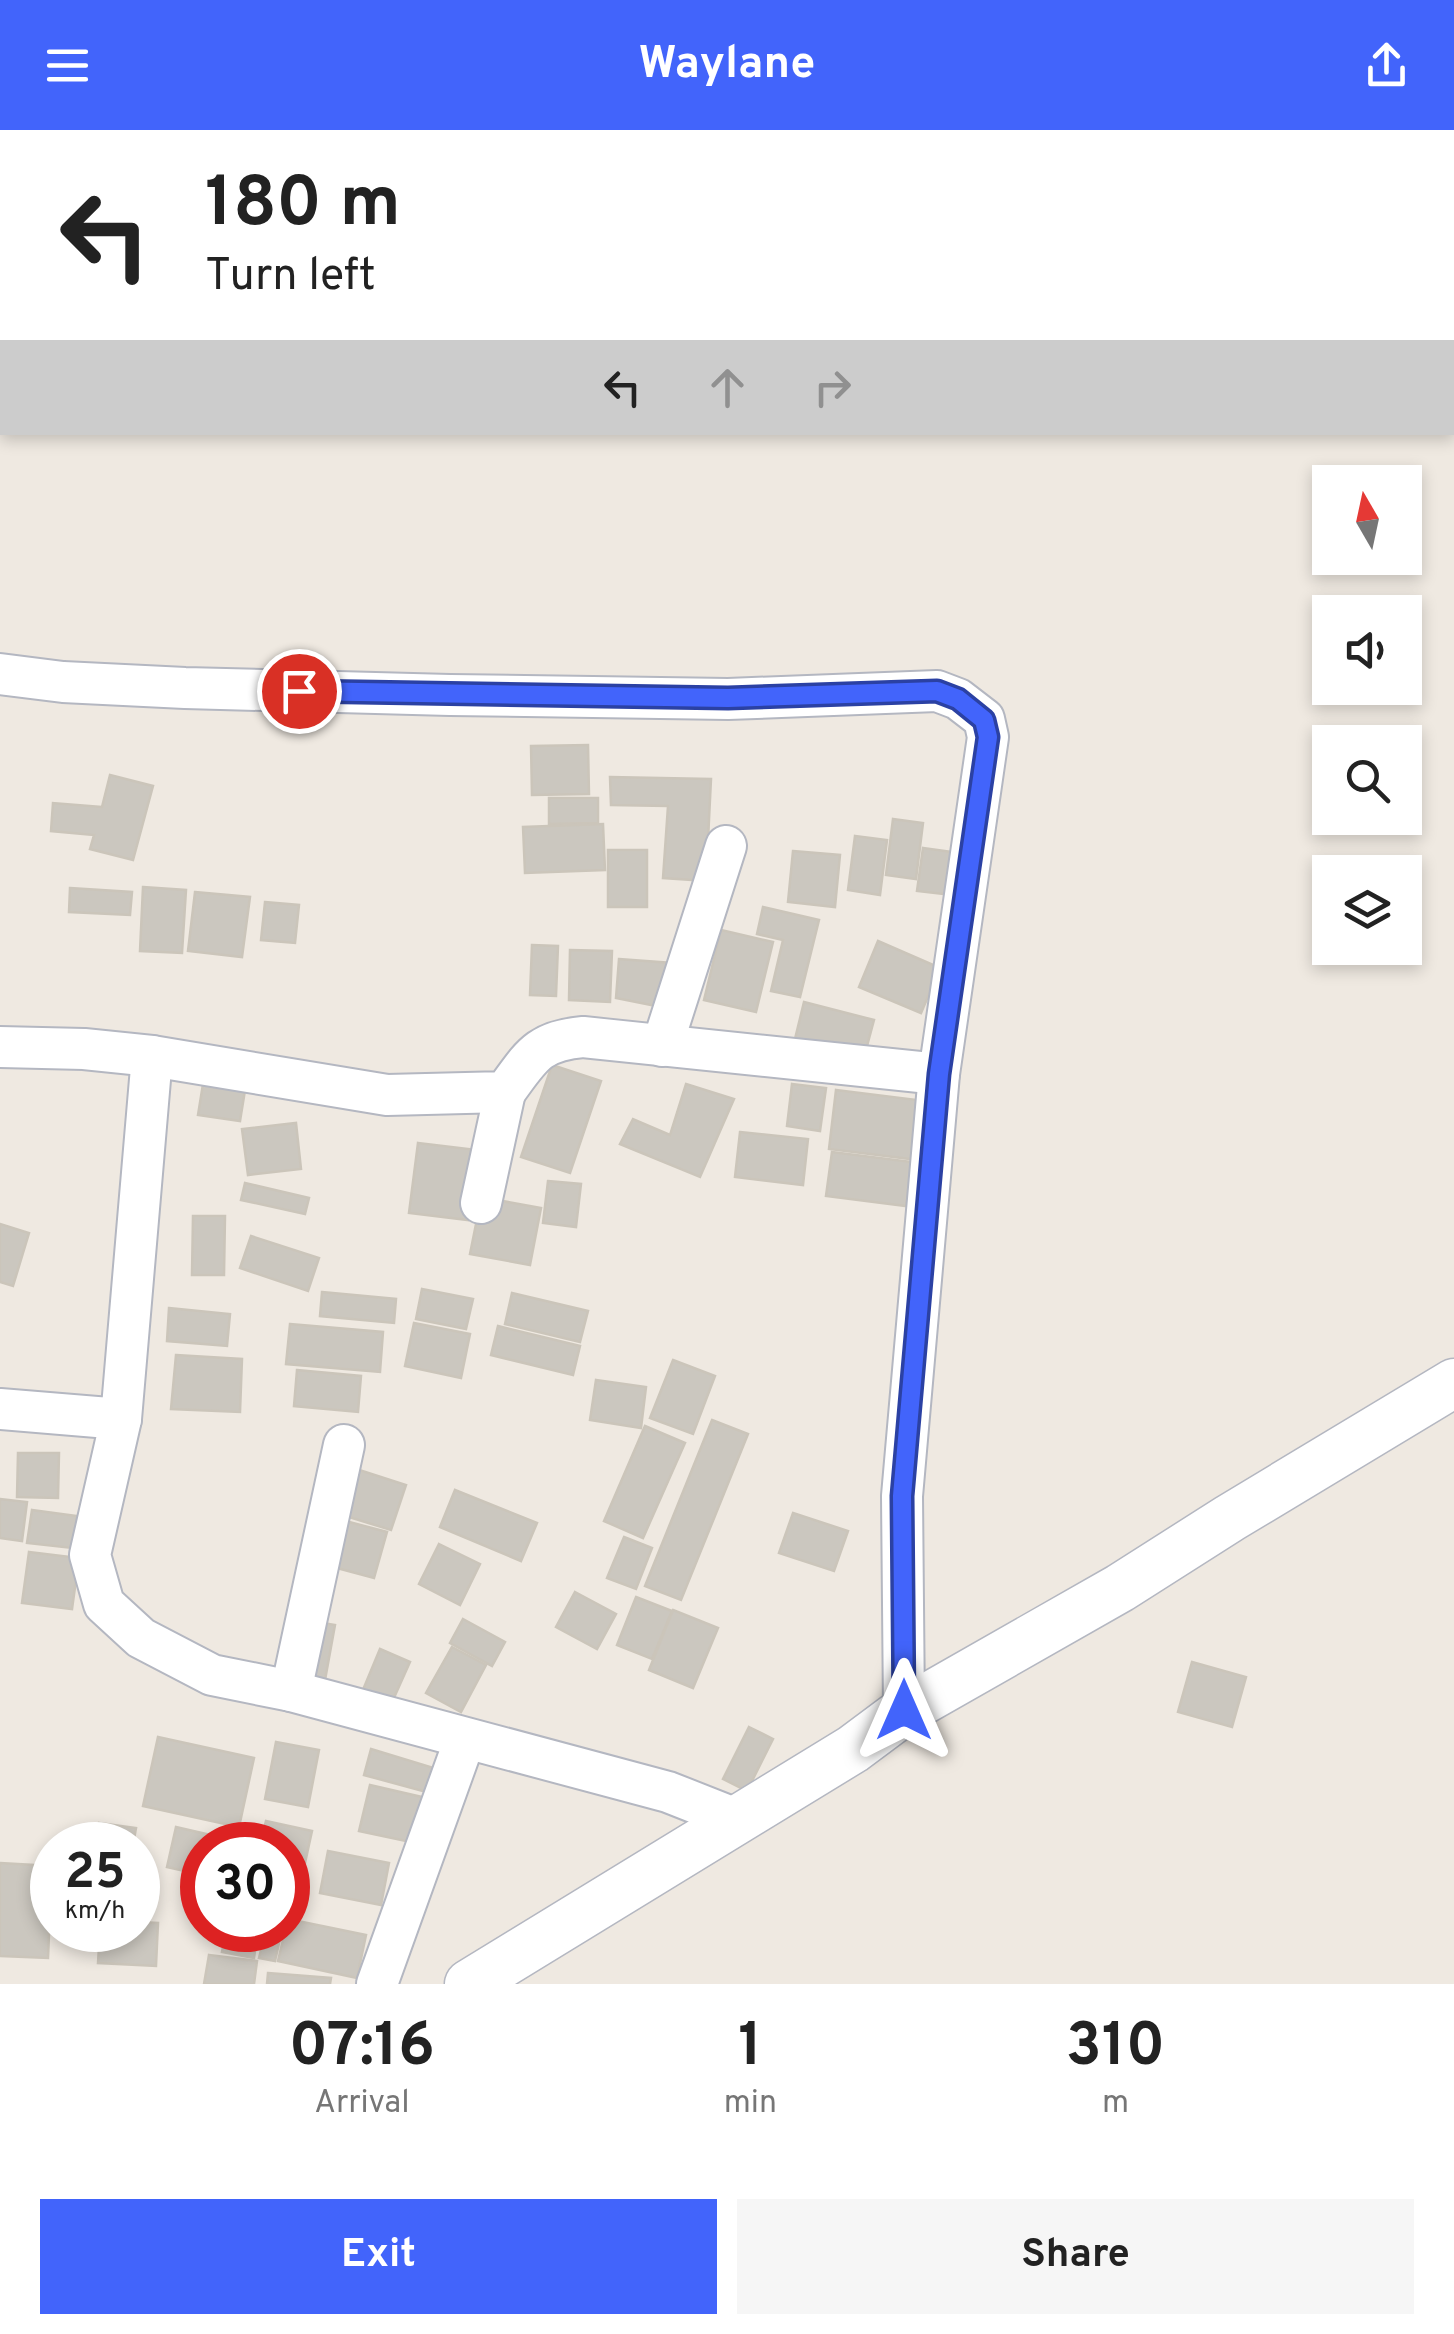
<!DOCTYPE html>
<style>
body{margin:0;font-family:Overpass,sans-serif;background:#f6f6f6;color:#222;height:100vh;display:flex;flex-direction:column;font-size:38px;white-space:nowrap}
*{box-sizing:border-box;margin:0}
p{font-size:32px;color:#767676}
.icon{flex:none;width:55px;height:55px;fill:none;stroke:currentColor;stroke-width:2;stroke-linecap:round;stroke-linejoin:round}
.map{position:relative;height:1854px;overflow:hidden}
.details{display:flex;flex-direction:column;background:#fff;flex:1}
.details>*{flex:none}
.top-card{position:absolute;left:0px;top:0px;width:1455px;height:305px;box-shadow:0 5px 15px #0003;background:#fff;color:#222;overflow:hidden}
.needle{width:65px;rotate:351deg}
.fabs{position:absolute;left:1312px;top:335px;display:grid;gap:20px}
.fabs a{display:grid;place-items:center;width:110px;height:110px;border-radius:0px;background:#fff;box-shadow:0 5px 15px #0003;font-size:50px}
.speed{position:absolute;left:30px;top:1692px;display:flex;gap:20px;font-size:50px;font-weight:700;text-align:center}
.speed>*{display:grid;place-content:center;width:130px;height:130px;border-radius:50%;background:#fff;box-shadow:0 5px 15px #0003;line-height:1}
.speed small{font-size:25px;font-weight:400}
.speed .limit{border:15px solid #d22;background:#fff;color:#111}
.pin{position:absolute;display:grid;place-items:center;width:85px;height:85px;color:#fff;margin:-42px;border:5px solid #fff;border-radius:50%;box-shadow:0 2px 10px #0007}
.me{position:absolute;width:110px;margin:-55px;rotate:0deg;stroke-linejoin:round;filter:drop-shadow(0 0 8px #0008)}
.turn{display:flex;align-items:center;gap:35px;height:210px;padding:0 40px;font-size:45px}
.turn .icon{width:130px;height:130px;stroke-width:2.5}
.turn b{display:block;font-size:70px;line-height:85px}
.lanes{display:flex;align-items:center;height:95px;padding:0 40px;background:#0003;justify-content:center;gap:50px;direction:ltr}
.lanes .off{opacity:.35}
.eta{display:flex;justify-content:space-evenly;align-items:center;height:170px;text-align:center}
.eta b{font-size:60px;font-weight:700;line-height:70px}
.button{display:flex;gap:20px;margin-top:auto;padding:20px 40px}
.button a{flex:1;height:115px;border-radius:0px;background:#4264fb;color:#fff;font-size:40px;font-weight:700;line-height:115px;text-align:center}
.button a+a{background:#f6f6f6;color:#222}
header{display:flex;justify-content:space-between;align-items:center;height:130px;padding:0 40px;background:#4264fb;color:#fff;font-size:45px;font-weight:700}
.map>svg:first-child{display:block}
.building{fill:#cbc7bf;stroke:#cbc5ba;stroke-width:2.5}
.lines{fill:none;stroke-linecap:round;stroke-linejoin:round}
.minor-casing{stroke:#b4b7c1;stroke-width:44}
.tertiary-casing{stroke:#b4b7c1;stroke-width:51}
.minor{stroke:#fff;stroke-width:40}
.tertiary{stroke:#fff;stroke-width:48}
.route-casing{stroke:#2b41a3;stroke-width:25}
.route{stroke:#4264fb;stroke-width:18}
</style>
<header><svg class="icon" aria-label="menu" viewBox="0 0 24 24"><path d="M4 6h16M4 12h16M4 18h16"/></svg>Waylane<svg class="icon" aria-label="share" viewBox="0 0 24 24"><path d="M12 15V3M7 8l5-5 5 5M5 13v7h14v-7"/></svg></header>
<div class="map">
<svg width="1454" height="1854" viewBox="0 0 1454 1854">
<rect width="100%" height="100%" fill="#efe9e1"/>
<!-- building -->
<g class="building">
<path d="M588,615L589,664L532,665L531,616Z"/>
<path d="M110,645L153,656L133,730L90,719L94,705L51,701L53,673L102,677Z"/>
<path d="M610,647L711,649L706,751L663,748L668,676L611,675Z"/>
<path d="M549,668H598V693L549,694Z"/>
<path d="M893,689L923,693L916,749L886,745Z"/>
<path d="M603,694L605,740L525,743L523,697Z"/>
<path d="M855,706L887,710L880,765L848,760Z"/>
<path d="M923,718L967,724L962,766L917,761Z"/>
<rect x="608" y="720" width="39" height="57"/>
<path d="M793,721L840,725L835,777L788,772Z"/>
<path d="M143,757L186,760L182,823L140,821Z"/>
<path d="M70,758L132,762L130,785L69,782Z"/>
<path d="M195,762L250,767L242,827L188,821Z"/>
<path d="M265,772L299,775L295,813L261,810Z"/>
<path d="M763,777L819,790L800,867L771,861L783,810L757,804Z"/>
<path d="M721,800L773,812L756,882L704,870Z"/>
<path d="M878,811L940,838L921,883L859,857Z"/>
<path d="M532,815L558,816L556,866L530,865Z"/>
<path d="M570,820L612,821L610,872L569,870Z"/>
<path d="M619,829L672,833L666,878L616,868Z"/>
<path d="M804,872L874,890L863,931L794,913Z"/>
<path d="M552,935L601,951L570,1043L521,1027Z"/>
<path d="M204,948L246,954L240,991L198,985Z"/>
<path d="M686,954L734,969L700,1047L620,1014L633,989L670,1005Z"/>
<path d="M792,954L826,958L820,1001L787,996Z"/>
<path d="M836,960L925,971L918,1030L829,1019Z"/>
<path d="M296,993L301,1039L248,1045L242,999Z"/>
<path d="M740,1002L808,1009L803,1055L735,1047Z"/>
<path d="M418,1013L477,1020L468,1090L409,1083Z"/>
<path d="M832,1022L912,1032L906,1076L826,1066Z"/>
<path d="M548,1051L581,1054L576,1097L543,1093Z"/>
<path d="M245,1053L309,1068L305,1084L241,1070Z"/>
<path d="M497,1070L541,1078L530,1135L470,1124L479,1079Z"/>
<path d="M193,1086H225L224,1145H192Z"/>
<path d="M0,1094L29,1103L13,1156L0,1152Z"/>
<path d="M251,1106L319,1128L308,1161L240,1138Z"/>
<path d="M422,1159L473,1169L466,1199L416,1189Z"/>
<path d="M322,1162L396,1169L394,1193L320,1186Z"/>
<path d="M512,1163L588,1181L580,1212L505,1194Z"/>
<path d="M169,1178L230,1184L227,1216L167,1211Z"/>
<path d="M414,1193L470,1204L461,1248L405,1236Z"/>
<path d="M290,1194L383,1202L380,1242L286,1234Z"/>
<path d="M498,1196L580,1216L573,1245L491,1225Z"/>
<path d="M176,1225L242,1229L240,1282L171,1279Z"/>
<path d="M673,1230L715,1246L693,1304L650,1288Z"/>
<path d="M297,1240L361,1246L358,1282L294,1276Z"/>
<path d="M596,1250L646,1257L641,1298L590,1290Z"/>
<path d="M712,1290L748,1304L681,1470L645,1456Z"/>
<path d="M645,1296L685,1313L643,1408L604,1391Z"/>
<path d="M18,1323H59L58,1368L17,1367Z"/>
<path d="M353,1338L406,1355L391,1400L339,1384Z"/>
<path d="M455,1360L537,1393L521,1431L440,1397Z"/>
<path d="M0,1369L27,1372L22,1411L0,1408Z"/>
<path d="M32,1380L77,1386L72,1418L27,1413Z"/>
<path d="M793,1383L848,1401L834,1441L779,1423Z"/>
<path d="M338,1389L387,1402L374,1448L326,1435Z"/>
<path d="M624,1407L652,1418L636,1459L607,1448Z"/>
<path d="M439,1414L480,1434L460,1475L419,1454Z"/>
<path d="M29,1422L79,1428L72,1479L22,1473Z"/>
<path d="M575,1462L616,1484L597,1519L556,1497Z"/>
<path d="M636,1467L672,1481L652,1529L617,1515Z"/>
<path d="M673,1480L718,1498L693,1558L649,1540Z"/>
<path d="M463,1489L505,1512L492,1536L450,1513Z"/>
<path d="M311,1491L335,1495L325,1550L300,1545Z"/>
<path d="M452,1517L486,1535L461,1582L426,1563Z"/>
<path d="M380,1519L410,1532L389,1579L360,1567Z"/>
<path d="M1192,1532L1246,1547L1232,1597L1178,1582Z"/>
<path d="M749,1597L773,1609L747,1661L723,1649Z"/>
<path d="M158,1607L254,1628L239,1697L143,1676Z"/>
<path d="M276,1612L319,1620L308,1677L265,1669Z"/>
<path d="M371,1619L437,1639L430,1663L364,1645Z"/>
<path d="M370,1655L435,1670L425,1715L359,1701Z"/>
<path d="M266,1691L312,1701L305,1733L288,1729V1715H260Z"/>
<path d="M99,1693L136,1698L133,1715H96Z"/>
<path d="M176,1697L254,1715H202V1745L167,1737Z"/>
<path d="M328,1721L389,1733L381,1775L320,1763Z"/>
<path d="M0,1733L52,1736L48,1828L0,1826Z"/>
<path d="M288,1789L366,1805L357,1848L278,1831Z"/>
<path d="M138,1792L158,1793L156,1836L98,1833L100,1800H138Z"/>
<path d="M226,1800H258L254,1828L222,1822Z"/>
<path d="M266,1800H282L275,1831L259,1828Z"/>
<path d="M209,1825L257,1831L254,1854H204Z"/>
<path d="M268,1843L331,1848L330,1854H267Z"/>
</g>
<g class="lines">
<!-- minor casing -->
<g class="minor-casing">
<g id="minor">
<path d="M0,544L63,552L185,558L450,565L728,569L937,561L958,569L984,589L988,607L939,944L902,1366L904,1581"/>
<path d="M662,916L726,716"/>
<path d="M0,917L84,919L152,926L387,965L505,962C531,927 537,911 583,907L939,944"/>
<path d="M481,1073L505,962"/>
<path d="M0,1279L121,1289L152,926"/>
<path d="M121,1289L90,1425L104,1474L141,1508L212,1545L291,1561L668,1662L739,1690"/>
<path d="M291,1561L344,1315"/>
<path d="M377,1854L465,1609"/>
</g>
</g>
<!-- tertiary casing -->
<g class="tertiary-casing">
<path id="tertiary" d="M469,1854L853,1619L904,1581L1120,1458L1230,1388L1454,1253"/>
</g>
<!-- minor -->
<use href="#minor" class="minor"/>
<!-- tertiary -->
<use href="#tertiary" class="tertiary"/>
</g>
<g class="lines">
<!-- route casing -->
<g class="route-casing">
<path id="route" d="M299,561L728,568L937,561L958,569L984,590L988,607L939,944L902,1366L904,1580"/>
</g>
<!-- route -->
<use href="#route" class="route"/>
</g>
</svg>
<div class="fabs">
<a><svg class="needle" viewBox="-14 -14 28 28"><path d="M0-13l5 13h-10z" fill="#e53935"/><path d="M0 13l5-13h-10z" fill="#767676"/></svg></a>
<a><svg class="icon" aria-label="sound" viewBox="0 0 24 24"><path d="M4 9h4l5-4v14l-5-4H4zM17 9q2 3 0 6"/></svg></a>
<a><svg class="icon" aria-label="search" viewBox="0 0 24 24"><circle cx="10" cy="10" r="6"/><path d="M15 15l6 6"/></svg></a>
<a><svg class="icon" aria-label="layers" viewBox="0 0 24 24"><path d="M12 4l9 5-9 5-9-5zM3 14l9 5 9-5"/></svg></a>
</div>
<div class="speed"><div>25<small>km/h</small></div><div class="limit">30</div></div>
<div class="pin" style="left:299px;top:561px;background:#d93025"><svg class="icon" aria-label="arrive" viewBox="0 0 24 24"><path d="M6 21V4h12l-3 4 3 4H6"/></svg></div>
<svg class="me" style="left:904px;top:1580px" viewBox="-20 -20 40 40"><path d="M0-17L14 15 0 8-14 15z" fill="#4264fb" stroke="#fff" stroke-width="4"/></svg>
<div class="top-card">
<div class="turn"><svg class="icon" aria-label="left" viewBox="0 0 24 24"><path d="M17 20v-9H6M10 6l-5 5 5 5"/></svg><div><b>180 m</b>Turn left</div></div>
<div class="lanes"><svg class="icon" aria-label="left" viewBox="0 0 24 24"><path d="M17 20v-9H6M10 6l-5 5 5 5"/></svg><svg class="icon off" aria-label="ahead" viewBox="0 0 24 24"><path d="M12 20V5M6 11l6-6 6 6"/></svg><svg class="icon off" aria-label="right" viewBox="0 0 24 24"><path d="M7 20v-9h11M14 6l5 5-5 5"/></svg></div>
</div>
</div>
<section class="details">
<div class="eta">
<div><b>07:16</b><p>Arrival</p></div>
<div><b>1</b><p>min</p></div>
<div><b>310</b><p>m</p></div>
</div>
<div class="button"><a>Exit</a><a>Share</a></div>
</section>
